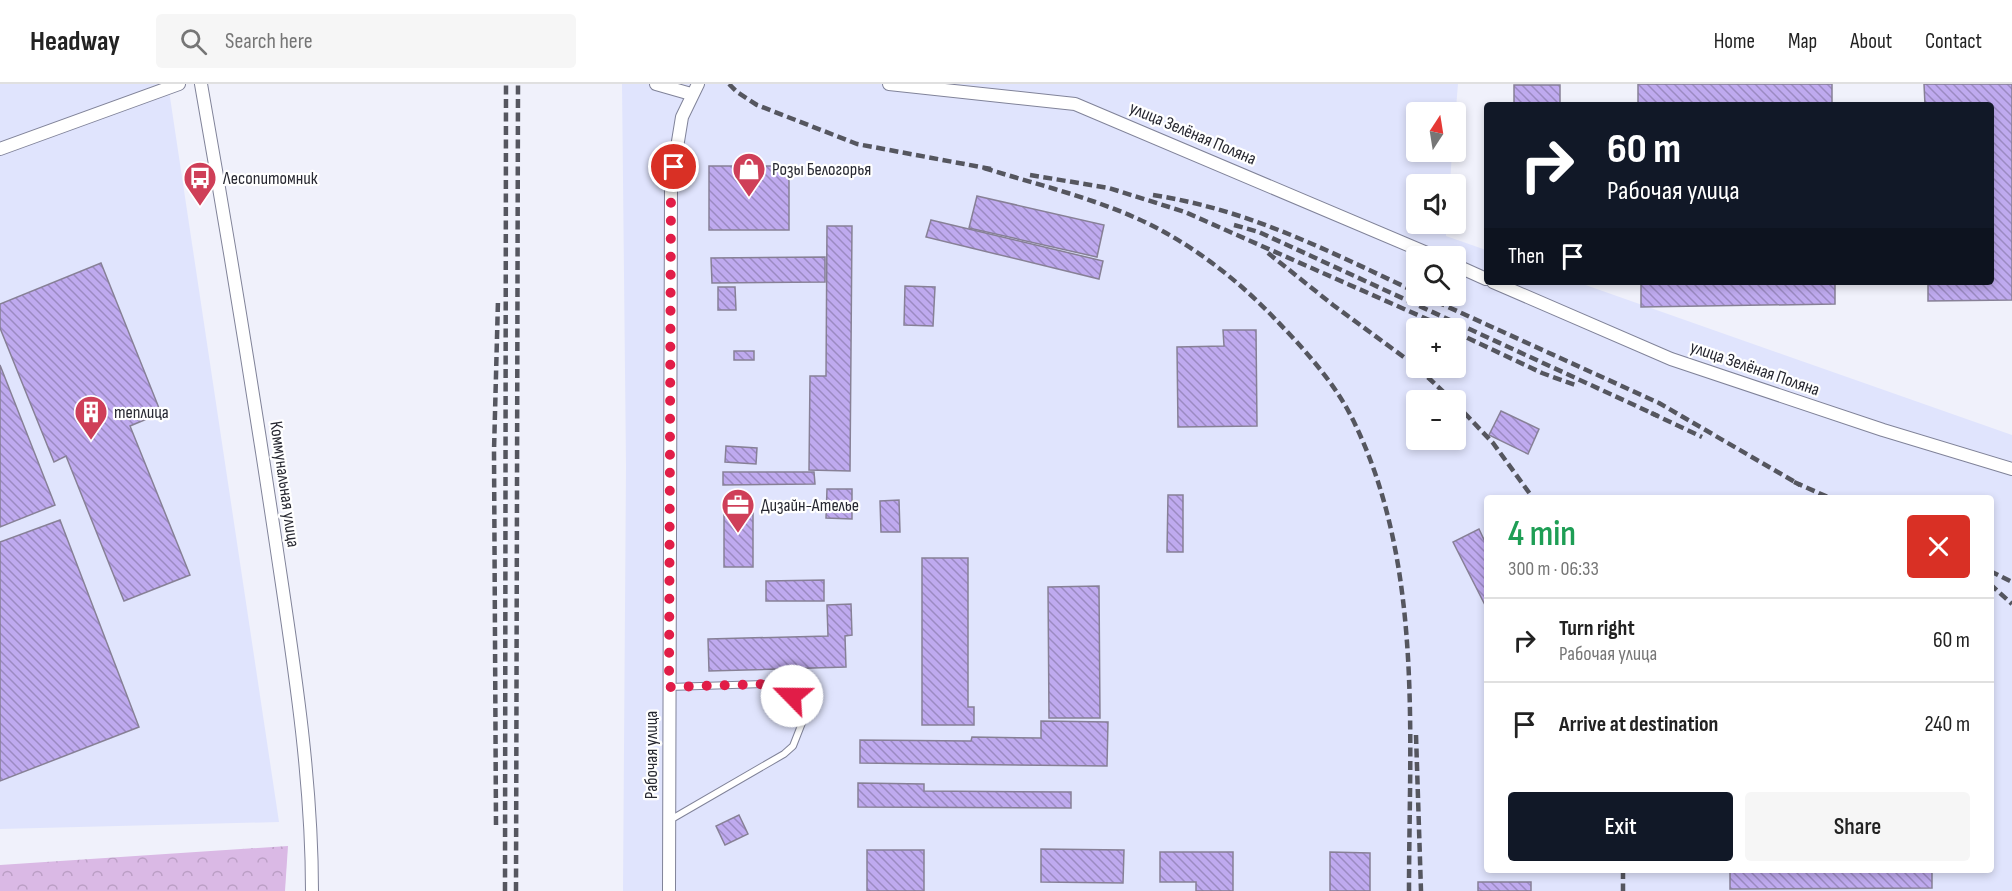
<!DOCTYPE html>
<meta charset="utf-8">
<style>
body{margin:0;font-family:"Sofia Sans Condensed",sans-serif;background:#f6f6f6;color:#222;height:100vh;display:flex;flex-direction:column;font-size:22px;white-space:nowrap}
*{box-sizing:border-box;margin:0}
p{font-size:20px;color:#767676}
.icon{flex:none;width:33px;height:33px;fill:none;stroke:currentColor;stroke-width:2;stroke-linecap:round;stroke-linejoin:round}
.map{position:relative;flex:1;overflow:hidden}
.details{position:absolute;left:1484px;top:411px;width:510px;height:378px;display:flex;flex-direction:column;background:#fff;border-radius:6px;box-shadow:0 3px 9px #0003}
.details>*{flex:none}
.top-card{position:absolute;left:1484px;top:18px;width:510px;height:183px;border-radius:6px;box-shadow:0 3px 9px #0003;background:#111827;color:#fff;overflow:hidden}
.needle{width:39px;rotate:12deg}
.buttons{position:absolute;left:1406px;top:18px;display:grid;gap:12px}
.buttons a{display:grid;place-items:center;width:60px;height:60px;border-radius:6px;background:#fff;box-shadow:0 3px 9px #0003;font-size:30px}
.pin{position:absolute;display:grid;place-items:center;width:51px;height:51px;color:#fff;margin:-26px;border:3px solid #fff;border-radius:50%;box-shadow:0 2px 6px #0007}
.me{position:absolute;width:66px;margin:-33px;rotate:293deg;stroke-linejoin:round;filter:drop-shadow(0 0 4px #0008)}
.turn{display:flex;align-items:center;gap:21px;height:126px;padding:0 24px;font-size:27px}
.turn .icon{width:78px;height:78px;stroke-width:2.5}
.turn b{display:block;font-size:42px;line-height:51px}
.then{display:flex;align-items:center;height:57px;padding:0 24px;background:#0003;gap:12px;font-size:22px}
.round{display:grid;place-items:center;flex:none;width:63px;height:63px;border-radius:6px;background:#f6f6f6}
.headline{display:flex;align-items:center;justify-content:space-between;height:102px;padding:0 24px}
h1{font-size:36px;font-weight:600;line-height:45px;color:#1e9e55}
.primary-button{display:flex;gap:12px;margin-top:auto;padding:12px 24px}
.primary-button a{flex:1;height:69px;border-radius:6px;background:#111827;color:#fff;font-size:24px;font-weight:600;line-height:69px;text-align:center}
.primary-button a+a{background:#f6f6f6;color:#222}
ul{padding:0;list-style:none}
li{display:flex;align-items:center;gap:18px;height:84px;padding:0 24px;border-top:2px solid #e0e0e0}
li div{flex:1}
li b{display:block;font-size:22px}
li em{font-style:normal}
header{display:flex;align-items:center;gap:36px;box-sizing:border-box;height:84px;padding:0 30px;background:#fff;border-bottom:2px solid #e0e0e0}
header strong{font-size:28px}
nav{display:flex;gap:33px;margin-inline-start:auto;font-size:21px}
.search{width:420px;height:54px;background:#f6f6f6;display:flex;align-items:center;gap:15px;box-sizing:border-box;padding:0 21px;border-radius:6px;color:#767676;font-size:22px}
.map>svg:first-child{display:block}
.built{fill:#e0e4fd;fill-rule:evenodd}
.forest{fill:url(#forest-crowns)}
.building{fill:url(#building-back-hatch);stroke:#878096;stroke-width:1.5}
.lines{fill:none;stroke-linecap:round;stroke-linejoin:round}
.service-casing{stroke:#808399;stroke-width:8}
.minor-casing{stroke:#808399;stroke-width:14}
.service{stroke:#fff;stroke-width:6}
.minor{stroke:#fff;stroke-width:12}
.rail{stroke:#55565f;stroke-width:4.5;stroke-dasharray:9 4.5;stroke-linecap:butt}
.route{stroke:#e11d48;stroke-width:10;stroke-dasharray:0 18}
.labels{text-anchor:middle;stroke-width:4.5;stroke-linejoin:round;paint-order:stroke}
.street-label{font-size:18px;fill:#272831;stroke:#fff}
.poi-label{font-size:18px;fill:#272831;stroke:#fff;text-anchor:start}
</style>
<header>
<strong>Headway</strong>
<div class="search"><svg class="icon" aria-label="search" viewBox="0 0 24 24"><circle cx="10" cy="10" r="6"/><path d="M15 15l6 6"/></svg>Search here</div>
<nav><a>Home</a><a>Map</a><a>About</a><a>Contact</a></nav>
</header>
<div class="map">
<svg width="2012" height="807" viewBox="0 0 2012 807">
<defs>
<pattern id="forest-crowns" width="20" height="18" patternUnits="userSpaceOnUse" patternTransform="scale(1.5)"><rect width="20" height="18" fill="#dab9e5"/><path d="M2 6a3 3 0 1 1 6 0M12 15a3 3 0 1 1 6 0" fill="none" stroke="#bb9fc5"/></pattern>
<pattern id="building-back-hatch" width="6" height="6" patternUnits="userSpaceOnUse" patternTransform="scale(1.5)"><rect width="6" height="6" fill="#bfaaef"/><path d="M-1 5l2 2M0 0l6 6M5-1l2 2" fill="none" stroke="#9b8ac2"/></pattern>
</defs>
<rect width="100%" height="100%" fill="#f0f1fb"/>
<!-- built -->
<g class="built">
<path d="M0,0H168L279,738L0,745Z"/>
<path d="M622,0H1458L1455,36V28H1416V68H1452L1450,100H1416V140H1446V152L1486,166V198H1577L2012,351V807H623L626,382ZM1416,172H1455V212H1416ZM1416,244H1455V284H1416ZM1416,316H1455V356H1416ZM1486,414H1990V786H1486Z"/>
</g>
<!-- forest -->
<path class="forest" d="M288,762L285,807H0V781Z"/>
<!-- building -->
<g class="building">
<rect x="1638" y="0" width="194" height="21"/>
<path d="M1924,0H2012V216L1928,217V198H1990V21H1925Z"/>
<rect x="1514" y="1" width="46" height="20"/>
<rect x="709" y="82" width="80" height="64"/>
<path d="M977,112L1104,141L1097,173L969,144Z"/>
<path d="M931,136L1103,177L1099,195L926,153Z"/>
<path d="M827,142H852L850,387L809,386L810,292H826Z"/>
<path d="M825,173V198L712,199L711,174Z"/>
<path d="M101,179L161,329L130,342L190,491L124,517L66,372L54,378L0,244V220Z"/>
<path d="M1641,198H1835V220L1641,223Z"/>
<path d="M905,202L935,203L933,242L904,241Z"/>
<path d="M718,203H735L736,226H718Z"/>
<path d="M1223,246H1256L1257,342L1178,343L1177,263L1224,262Z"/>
<rect x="734" y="267" width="20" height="9"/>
<path d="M0,281L55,421L0,443Z"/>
<path d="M1501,327L1539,345L1528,370L1489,351Z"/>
<path d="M726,362L757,364L756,380L725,378Z"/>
<path d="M723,388H814L815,400L723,401Z"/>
<path d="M827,405H852V435L826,434Z"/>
<path d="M1168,411H1183V468H1167Z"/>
<path d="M899,416L900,448H881L880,417Z"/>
<rect x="724" y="417" width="29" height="66"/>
<path d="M60,436L139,643L0,697V458Z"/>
<path d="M1479,445L1486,460V523L1453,458Z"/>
<path d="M922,474H968V623H974V641H922Z"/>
<path d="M824,496V517H766V497Z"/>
<path d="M1099,502L1100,634H1049L1048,503Z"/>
<path d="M851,520L852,551L845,552L846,583L709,587L708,555L828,552L827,521Z"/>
<path d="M1041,637L1108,638L1107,682L860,679V656L971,657L972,653L1041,654Z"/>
<path d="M858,699L924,700V707L1071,708V724L858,723Z"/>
<path d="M739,731L748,750L725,761L716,742Z"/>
<path d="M1041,765L1124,766L1123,799L1041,798Z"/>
<rect x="867" y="766" width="57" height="41"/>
<path d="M1160,768H1233V807H1196V798H1160Z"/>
<path d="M1330,768L1370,769V807H1330Z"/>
<path d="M1730,786H1932V804L1730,805Z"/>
<rect x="1478" y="798" width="53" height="9"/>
</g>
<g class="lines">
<!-- service casing -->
<g class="service-casing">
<path id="service" d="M669,603L765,600L779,603L792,612L799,624L802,639L793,662L784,670L670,736"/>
</g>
<!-- minor casing -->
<g class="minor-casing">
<g id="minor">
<path d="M201,0C228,153 253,306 276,460C293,575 312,691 312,807"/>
<path d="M656,0L691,10"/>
<path d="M889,0L1075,20L1434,172"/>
<path d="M0,65L179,0"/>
<path d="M1455,181L1486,195"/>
<path d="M1493,198L1671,275L1883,346L2012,385"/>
<path d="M669,807L671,100L682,33L698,0"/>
</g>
</g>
<!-- service -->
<use href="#service" class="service"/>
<!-- minor -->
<use href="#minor" class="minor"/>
<!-- rail -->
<g class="rail">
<path d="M729,0L737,8L757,21L857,60L991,85"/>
<path d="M984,84C1045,103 1111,118 1166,149C1207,172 1245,203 1277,237C1304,265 1334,298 1352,334C1424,478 1409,650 1409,807"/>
<path d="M1030,91L1109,104L1185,128L1447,244"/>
<path d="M1153,111C1250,126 1328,167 1416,208"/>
<path d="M1234,141L1259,148L1658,332"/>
<path d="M1268,169L1333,221L1416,282"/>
<path d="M1424,212L1659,319L1800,401"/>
<path d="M1455,248L1542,289L1575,301"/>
<path d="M1418,284L1452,316"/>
<path d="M1455,319L1493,359L1533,414"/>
<path d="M1651,329L1702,353"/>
<path d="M1794,398L1830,414"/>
<path d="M1990,487L2012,498"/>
<path d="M1990,500L2012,520"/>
<path d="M1416,651L1421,807"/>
<path d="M496,741L494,367L498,216"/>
<path d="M1623,786V807"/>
<path d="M505,807L506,0"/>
<path d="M516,807L518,0"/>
</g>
</g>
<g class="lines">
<!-- route -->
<path class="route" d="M674,83L671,100L669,603L765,600L780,603L792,612"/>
</g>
<!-- icons -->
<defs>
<g id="shop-pin" transform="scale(1.725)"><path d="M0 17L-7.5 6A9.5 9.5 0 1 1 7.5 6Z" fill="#cf3f58" stroke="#fff"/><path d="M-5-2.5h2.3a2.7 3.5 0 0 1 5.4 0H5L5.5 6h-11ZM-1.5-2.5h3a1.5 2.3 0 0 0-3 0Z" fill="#fff"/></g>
<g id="bus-pin" transform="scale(1.725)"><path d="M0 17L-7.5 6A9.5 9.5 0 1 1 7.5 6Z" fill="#cf3f58" stroke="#fff"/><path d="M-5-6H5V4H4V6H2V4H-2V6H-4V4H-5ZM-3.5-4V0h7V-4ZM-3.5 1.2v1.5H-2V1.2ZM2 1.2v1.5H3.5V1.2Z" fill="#fff"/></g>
<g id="building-pin" transform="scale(1.725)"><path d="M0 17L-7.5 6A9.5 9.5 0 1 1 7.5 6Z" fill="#cf3f58" stroke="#fff"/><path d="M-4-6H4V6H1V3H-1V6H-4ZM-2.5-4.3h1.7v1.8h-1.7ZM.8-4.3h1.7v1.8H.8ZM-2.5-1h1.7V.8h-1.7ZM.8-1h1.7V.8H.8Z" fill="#fff"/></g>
<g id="office-pin" transform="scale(1.725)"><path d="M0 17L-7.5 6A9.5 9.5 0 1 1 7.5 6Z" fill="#cf3f58" stroke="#fff"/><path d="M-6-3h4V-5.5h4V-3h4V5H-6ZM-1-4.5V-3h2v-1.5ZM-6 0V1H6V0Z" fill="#fff"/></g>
</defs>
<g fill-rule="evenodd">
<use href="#shop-pin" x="749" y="85"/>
<use href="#bus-pin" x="200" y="94"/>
<use href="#building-pin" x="91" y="328"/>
<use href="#office-pin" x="738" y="421"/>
</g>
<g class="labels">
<!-- street labels -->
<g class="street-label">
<text transform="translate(1193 49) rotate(23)" y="6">улица Зелёная Поляна</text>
<text transform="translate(1755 284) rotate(19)" y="6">улица Зелёная Поляна</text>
<text transform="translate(285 400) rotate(82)" y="6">Коммунальная улица</text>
<text transform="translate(651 671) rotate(-90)" y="6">Рабочая улица</text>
</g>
<!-- poi labels -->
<g class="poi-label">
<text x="772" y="91">Розы Белогорья</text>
<text x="223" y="100">Лесопитомник</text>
<text x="114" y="334">теплица</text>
<text x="761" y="427">Дизайн-Ателье</text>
</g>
</g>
</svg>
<div class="buttons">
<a><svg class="needle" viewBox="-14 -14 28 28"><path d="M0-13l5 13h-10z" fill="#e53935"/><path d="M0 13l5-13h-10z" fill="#767676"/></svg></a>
<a><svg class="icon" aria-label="sound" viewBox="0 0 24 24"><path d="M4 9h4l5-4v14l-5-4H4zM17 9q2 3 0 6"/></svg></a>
<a><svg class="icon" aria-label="search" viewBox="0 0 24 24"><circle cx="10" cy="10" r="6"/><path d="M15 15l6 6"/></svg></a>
<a>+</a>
<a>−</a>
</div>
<div class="pin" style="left:674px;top:83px;background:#d93025"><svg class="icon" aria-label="arrive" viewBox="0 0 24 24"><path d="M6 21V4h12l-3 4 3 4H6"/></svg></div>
<svg class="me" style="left:792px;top:612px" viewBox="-20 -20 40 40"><circle r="19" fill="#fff"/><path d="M0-13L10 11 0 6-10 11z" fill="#e11d48"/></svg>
<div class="top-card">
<div class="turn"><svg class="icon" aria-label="right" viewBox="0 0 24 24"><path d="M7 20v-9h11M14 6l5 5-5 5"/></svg><div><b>60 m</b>Рабочая улица</div></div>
<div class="then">Then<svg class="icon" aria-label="arrive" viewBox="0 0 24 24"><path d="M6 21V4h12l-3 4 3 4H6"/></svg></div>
</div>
<section class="details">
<div class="headline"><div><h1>4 min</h1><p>300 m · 06:33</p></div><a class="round" style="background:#d93025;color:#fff"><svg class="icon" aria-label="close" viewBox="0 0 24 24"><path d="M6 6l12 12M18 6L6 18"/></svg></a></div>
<ul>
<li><svg class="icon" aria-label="right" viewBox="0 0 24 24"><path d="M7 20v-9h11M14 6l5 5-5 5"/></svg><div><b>Turn right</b><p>Рабочая улица</p></div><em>60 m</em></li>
<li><svg class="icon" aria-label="arrive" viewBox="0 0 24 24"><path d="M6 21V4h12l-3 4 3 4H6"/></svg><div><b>Arrive at destination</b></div><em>240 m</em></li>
</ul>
<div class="primary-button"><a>Exit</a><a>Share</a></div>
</section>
</div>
